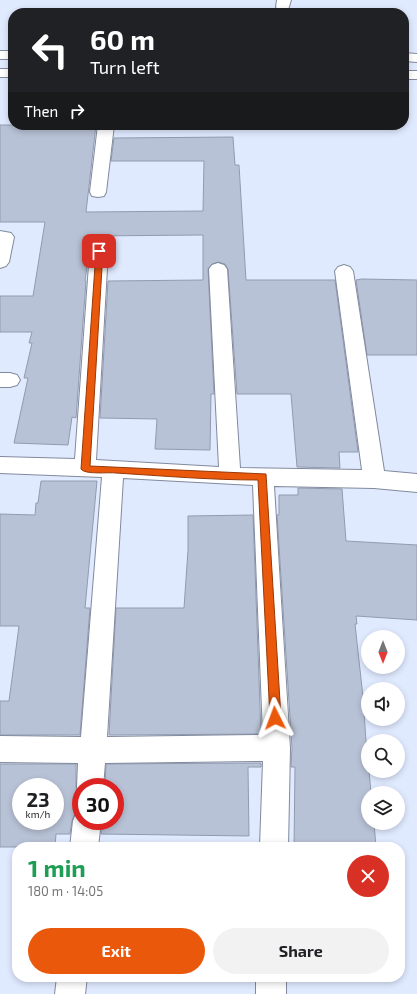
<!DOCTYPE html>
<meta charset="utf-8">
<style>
body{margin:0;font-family:"Exo 2",sans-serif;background:#f2f2f2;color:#202124;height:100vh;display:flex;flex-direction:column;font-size:15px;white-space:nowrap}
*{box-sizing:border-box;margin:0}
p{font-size:13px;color:#757577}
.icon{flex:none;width:22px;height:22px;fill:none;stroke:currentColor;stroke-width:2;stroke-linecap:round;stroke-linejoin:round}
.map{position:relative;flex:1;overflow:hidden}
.drawer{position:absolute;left:12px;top:842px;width:393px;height:140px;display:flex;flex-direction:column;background:#fff;border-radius:16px;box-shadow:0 2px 6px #0003}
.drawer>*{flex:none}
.top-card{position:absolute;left:8px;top:8px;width:401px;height:122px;border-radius:16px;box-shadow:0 2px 6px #0003;background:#202124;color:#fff;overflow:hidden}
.needle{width:26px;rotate:180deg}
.buttons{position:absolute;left:361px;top:630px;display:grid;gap:8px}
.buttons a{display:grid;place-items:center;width:44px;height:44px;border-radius:50%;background:#fff;box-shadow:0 2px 6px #0003;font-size:20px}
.speed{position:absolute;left:12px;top:778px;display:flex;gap:8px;font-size:20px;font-weight:700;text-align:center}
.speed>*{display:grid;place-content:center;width:52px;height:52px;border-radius:50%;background:#fff;box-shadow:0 2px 6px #0003;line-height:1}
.speed small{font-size:10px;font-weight:400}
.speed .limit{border:6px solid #d22;background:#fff;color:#111}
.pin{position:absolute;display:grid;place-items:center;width:34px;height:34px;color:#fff;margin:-17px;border-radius:8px;box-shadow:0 2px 6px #0006}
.me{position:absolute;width:44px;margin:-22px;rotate:357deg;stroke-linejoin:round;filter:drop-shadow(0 0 3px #0008)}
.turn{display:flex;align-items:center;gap:14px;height:84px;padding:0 16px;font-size:18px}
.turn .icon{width:52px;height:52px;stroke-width:2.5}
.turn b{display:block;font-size:28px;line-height:34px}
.then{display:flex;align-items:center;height:38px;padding:0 16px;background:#0003;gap:8px;font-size:15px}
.round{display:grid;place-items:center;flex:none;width:42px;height:42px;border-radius:21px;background:#f2f2f2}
.summary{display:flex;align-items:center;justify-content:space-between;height:68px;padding:0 16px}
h1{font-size:24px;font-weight:700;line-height:30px;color:#1e9e55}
.button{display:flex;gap:8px;margin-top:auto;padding:8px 16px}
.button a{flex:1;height:46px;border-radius:24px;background:#ea580c;color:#fff;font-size:16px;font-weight:700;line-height:46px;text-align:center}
.button a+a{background:#f2f2f2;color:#202124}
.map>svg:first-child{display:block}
.building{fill:#b8c2d6;stroke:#929bae;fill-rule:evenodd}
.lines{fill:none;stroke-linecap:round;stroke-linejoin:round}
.street-casing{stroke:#818a9d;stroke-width:2}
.secondary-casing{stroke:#818a9d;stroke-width:2}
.street{fill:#fff;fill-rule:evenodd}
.secondary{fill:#fff;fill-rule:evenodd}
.route{fill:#ea580c;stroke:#983908}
</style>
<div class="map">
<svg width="417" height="994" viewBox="0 0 417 994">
<rect width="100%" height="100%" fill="#e0eaff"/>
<!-- building -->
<g class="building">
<path d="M0,125H96L86,212L203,211L204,161H111L114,138L233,137L235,165H239L246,280H335L358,452H339L340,468L297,467L291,394H237L228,269L225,264L218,262L212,264L208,269L214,394H211L210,450L155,449L157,419L100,418L108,281L203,280V235L91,236L85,281H86L76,418L72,417L68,445L14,443L28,378H24L32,343H29L32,332H0V296H33L45,222H0Z"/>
<path d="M362,279L417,280V355H367L356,280Z"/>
<path d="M41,481H97L85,608H90L80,735H0V701H9L19,626H0V514L35,515L36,503H38Z"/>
<path d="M298,488L342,489L346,541L417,545V620L356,616L357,624H355L363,697L368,771H369L371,793H368V823H374L376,847H294L295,767H291L292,748L277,515H279V495H298Z"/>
<path d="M253,515L261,734L109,735L116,608H184L188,550V516Z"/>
<path d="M261,763V767H248L249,836L101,834L102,821H115V787H105L106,764Z"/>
<path d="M0,764H76V787L81,798V809L76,810L72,821L70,834H56L55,847H0ZM21,787H55V821H21Z"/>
</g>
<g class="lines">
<!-- street casing -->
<g class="street-casing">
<g id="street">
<path d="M277,0H291L288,10H278L276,7Z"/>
<path d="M98,125H114L106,192L104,196L98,197L92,196L90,192Z"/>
<path d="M0,231L11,233L14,237L9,262L6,266L0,268Z"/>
<path d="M99,245L105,247L108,251L96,460L219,467L209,269L212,265L218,263L224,265L227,269L240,468L362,470L335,271L338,267L344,265L350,267L353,271L384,471L417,474V492L374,488L274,486L290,748L288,847H260L263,761L105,763L103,787H81V797L77,787L78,763L0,762V736L81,737L102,477L0,473V457L75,459L90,251L93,247ZM123,478L253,485L263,735L107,737Z"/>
<path d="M0,373H10L17,375L20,380L17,385L10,387H0Z"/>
<path d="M81,810V821H101L98,847H70L73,821L77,811Z"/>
<path d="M57,977H87L85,994H55Z"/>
<rect x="256" y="977" width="30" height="17"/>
</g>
</g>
<!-- secondary casing -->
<g class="secondary-casing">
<g id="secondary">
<rect x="0" y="51" width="13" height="8"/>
<path d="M404,53L417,54V62L404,61Z"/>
<rect x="0" y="69" width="13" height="8"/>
<rect x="404" y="71" width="13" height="8"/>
</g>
</g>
<!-- street -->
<use href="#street" class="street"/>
<!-- secondary -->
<use href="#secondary" class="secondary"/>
</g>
<!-- route -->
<path class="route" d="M99,248L103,251L90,466L266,474L281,718L279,722L275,723L271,722L270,718L258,480C211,480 164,476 116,473C108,472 85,475 81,469L96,251Z"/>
</svg>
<div class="buttons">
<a><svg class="needle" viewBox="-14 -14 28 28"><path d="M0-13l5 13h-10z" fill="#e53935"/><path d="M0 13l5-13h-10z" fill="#757577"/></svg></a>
<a><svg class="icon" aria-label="sound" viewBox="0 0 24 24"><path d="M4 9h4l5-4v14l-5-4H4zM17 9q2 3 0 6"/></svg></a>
<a><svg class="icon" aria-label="search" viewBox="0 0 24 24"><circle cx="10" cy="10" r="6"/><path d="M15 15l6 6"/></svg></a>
<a><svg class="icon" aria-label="layers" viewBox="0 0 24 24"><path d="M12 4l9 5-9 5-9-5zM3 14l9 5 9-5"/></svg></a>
</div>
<div class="speed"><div>23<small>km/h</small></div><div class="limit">30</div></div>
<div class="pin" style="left:99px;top:251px;background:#d93025"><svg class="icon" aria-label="arrive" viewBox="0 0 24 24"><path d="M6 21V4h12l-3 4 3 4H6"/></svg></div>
<svg class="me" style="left:275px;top:718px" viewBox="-20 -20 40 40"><path d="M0-17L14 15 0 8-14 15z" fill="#ea580c" stroke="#fff" stroke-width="4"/></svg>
<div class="top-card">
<div class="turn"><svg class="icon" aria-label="left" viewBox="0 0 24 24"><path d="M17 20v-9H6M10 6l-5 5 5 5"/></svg><div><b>60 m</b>Turn left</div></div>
<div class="then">Then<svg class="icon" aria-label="right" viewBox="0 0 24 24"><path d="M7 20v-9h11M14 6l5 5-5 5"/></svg></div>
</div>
<section class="drawer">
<div class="summary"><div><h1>1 min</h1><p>180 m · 14:05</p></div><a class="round" style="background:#d93025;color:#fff"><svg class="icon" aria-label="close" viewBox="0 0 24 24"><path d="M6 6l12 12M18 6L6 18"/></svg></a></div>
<div class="button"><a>Exit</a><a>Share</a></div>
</section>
</div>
